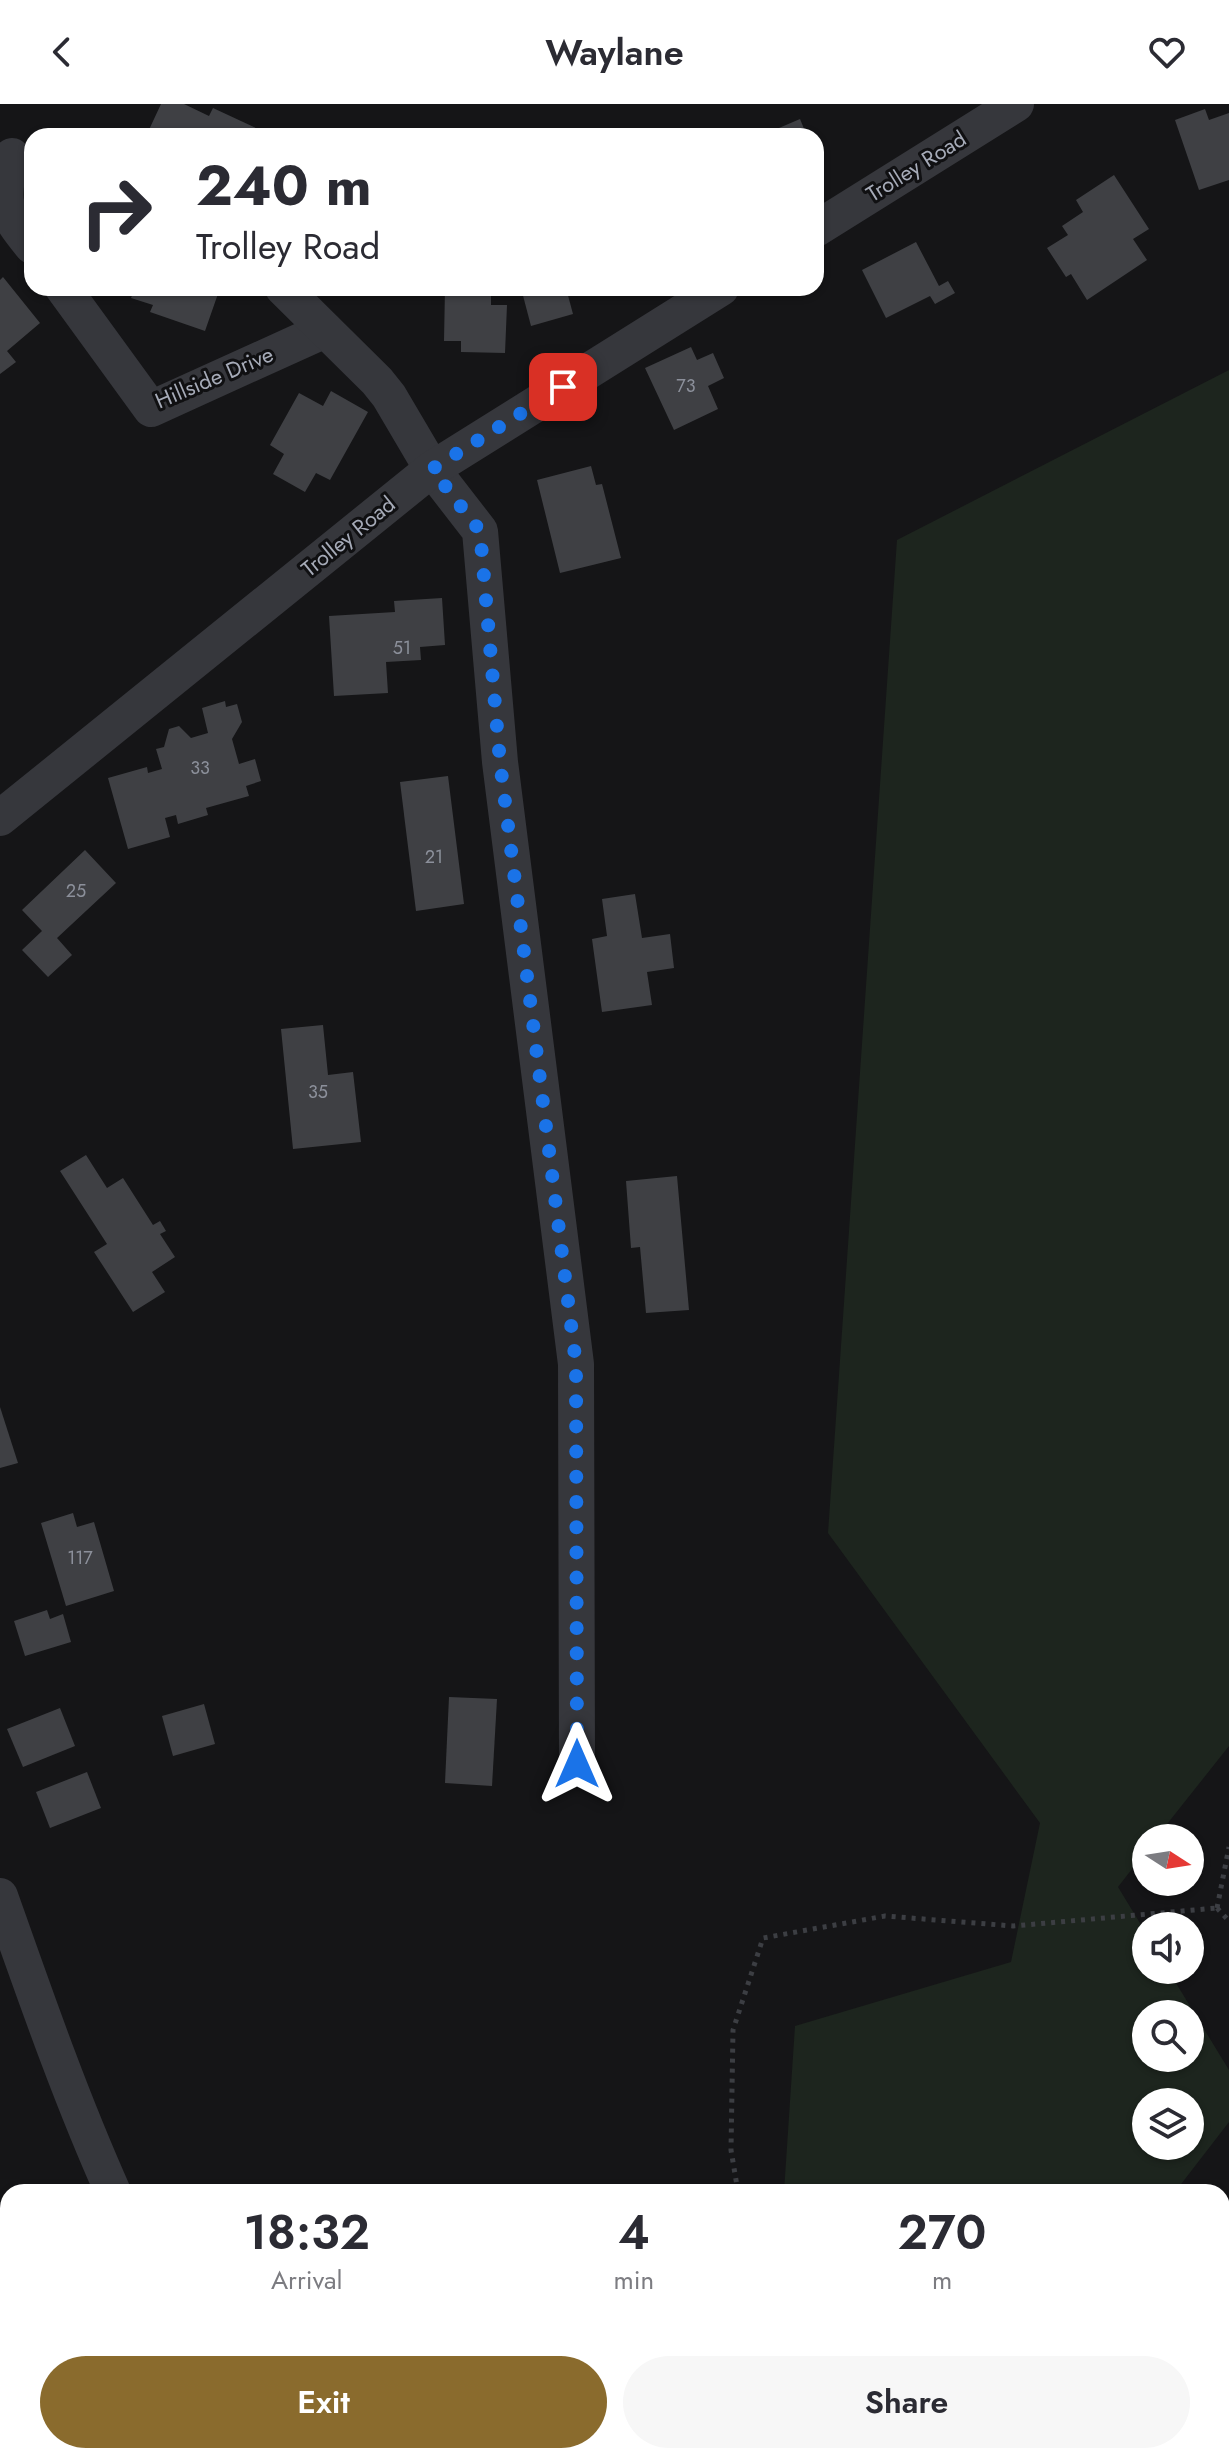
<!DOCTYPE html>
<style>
body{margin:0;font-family:Jost,sans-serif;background:#f7f7f7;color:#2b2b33;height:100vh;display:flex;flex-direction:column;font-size:30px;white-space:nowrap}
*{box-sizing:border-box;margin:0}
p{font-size:26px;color:#7c7c81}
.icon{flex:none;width:44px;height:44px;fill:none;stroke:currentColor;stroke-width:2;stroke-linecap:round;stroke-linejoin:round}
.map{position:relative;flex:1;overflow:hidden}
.panel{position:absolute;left:0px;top:2080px;width:1230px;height:280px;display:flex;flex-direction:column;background:#fff;border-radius:24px 24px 0 0;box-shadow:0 2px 6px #0004}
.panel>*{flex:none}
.guide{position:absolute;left:24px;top:24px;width:800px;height:168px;border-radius:24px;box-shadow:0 2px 6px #0004;background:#fff;color:#2b2b33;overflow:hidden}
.needle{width:52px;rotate:102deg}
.controls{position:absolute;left:1132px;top:1720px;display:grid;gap:16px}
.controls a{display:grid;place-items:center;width:72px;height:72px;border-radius:50%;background:#fff;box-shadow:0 2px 6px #0004;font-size:40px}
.pin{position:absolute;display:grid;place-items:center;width:68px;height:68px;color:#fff;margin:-34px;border-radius:16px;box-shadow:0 4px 12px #0006}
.me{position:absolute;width:88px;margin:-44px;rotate:0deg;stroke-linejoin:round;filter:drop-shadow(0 0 6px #0008)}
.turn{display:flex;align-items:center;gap:28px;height:168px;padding:0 40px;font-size:36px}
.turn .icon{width:104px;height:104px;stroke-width:2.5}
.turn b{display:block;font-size:56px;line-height:68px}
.eta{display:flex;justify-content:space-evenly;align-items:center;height:136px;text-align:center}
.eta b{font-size:48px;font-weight:600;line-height:56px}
.cta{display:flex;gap:16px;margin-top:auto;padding:16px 40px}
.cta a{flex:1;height:92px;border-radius:48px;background:#8a6b2d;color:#fff;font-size:32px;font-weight:600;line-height:92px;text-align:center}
.cta a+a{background:#f7f7f7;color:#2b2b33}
header{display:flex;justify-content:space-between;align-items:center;height:104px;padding:0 40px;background:#fff;font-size:36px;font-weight:600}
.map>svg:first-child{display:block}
.green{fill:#1d251e;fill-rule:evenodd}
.building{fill:#3f4044}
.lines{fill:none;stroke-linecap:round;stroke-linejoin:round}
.path{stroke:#3c3e43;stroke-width:5;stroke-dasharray:4 6;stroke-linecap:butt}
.minor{stroke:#36373c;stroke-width:36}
.route{stroke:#1a73e8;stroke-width:14;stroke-dasharray:0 25.2}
.labels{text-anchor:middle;stroke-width:6;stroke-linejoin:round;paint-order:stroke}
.number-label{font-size:18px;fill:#8c909b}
.street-label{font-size:22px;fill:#a6abb8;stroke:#101012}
</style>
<header><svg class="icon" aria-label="back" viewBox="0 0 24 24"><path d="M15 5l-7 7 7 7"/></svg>Waylane<svg class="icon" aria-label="heart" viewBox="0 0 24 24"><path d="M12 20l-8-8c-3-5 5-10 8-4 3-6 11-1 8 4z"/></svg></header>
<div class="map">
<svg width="1229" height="2360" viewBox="0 0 1229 2360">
<rect width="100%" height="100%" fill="#151517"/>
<!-- green -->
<g class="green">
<path d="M1229,266V1642L1156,1734H1146V1747L1118,1783L1146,1829V1866H1168L1229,1966V2018L1175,2088H784L795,1922L1011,1858L1040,1719L828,1429L897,436ZM1146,1910H1190V1954H1146ZM1146,1998H1190V2042H1146Z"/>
<path d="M819,2352H1085V2360H820Z"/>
</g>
<!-- building -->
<g class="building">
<path d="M161,0H184L209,12L213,4L273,32H152L147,30Z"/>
<path d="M1205,5L1209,16L1229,9V76L1199,86L1175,16Z"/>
<path d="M800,15L807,32H760Z"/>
<path d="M1114,71L1149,125L1133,135L1147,156L1087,196L1071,170L1066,173L1047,144L1068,131L1062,122L1083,108L1076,96Z"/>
<path d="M916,138L939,182L948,177L955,189L935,200L930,192L886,214L862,166Z"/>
<path d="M3,173L40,219L7,247L16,258L0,270V176Z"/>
<path d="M135,184H220L205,227L150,208L153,201L131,194Z"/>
<path d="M445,184H491V201H507L505,249L461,248V237H444Z"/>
<path d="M521,184H566L573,210L531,222Z"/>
<path d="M691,243L697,256L713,249L724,274L708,282L718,305L674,326L645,264Z"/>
<path d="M331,287L368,308L330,376L316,369L305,388L273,370L284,350L270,341L299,289L323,302Z"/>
<path d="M591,362L596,381L602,380L621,454L560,469L537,376Z"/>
<path d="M442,494L445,541L420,543L421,556L386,558L388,589L334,592L329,512L395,508L394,497Z"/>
<path d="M225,597L226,603L237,600L242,618L232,635L239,660L255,655L261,677L246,682L249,692L206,704L208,711L178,720L176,711L165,714L170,733L128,745L108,674L147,663L148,669L162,665L156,645L164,643L169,625L179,622L191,634L208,629L202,604Z"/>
<path d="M448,672L464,800L416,807L400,678Z"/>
<path d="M85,746L116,779L57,834L72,851L48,873L22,846L42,827L22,806Z"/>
<path d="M635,790L642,834L670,830L674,864L647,868L652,901L602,908L592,835L607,832L602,795Z"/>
<path d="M323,921L328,971L353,968L361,1038L293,1045L281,925Z"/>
<path d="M86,1051L107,1084L123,1074L153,1121L160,1117L166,1127L160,1130L175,1153L152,1168L165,1188L133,1208L94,1148L107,1140L60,1067Z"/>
<path d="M677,1072L689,1206L646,1209L640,1143L631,1144L626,1077Z"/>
<path d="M0,1303L18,1359L0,1364Z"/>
<path d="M73,1409L77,1423L94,1418L114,1487L66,1502L41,1419Z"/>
<path d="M47,1506L50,1515L63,1510L71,1538L25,1552L14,1517Z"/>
<path d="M449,1593L497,1595L492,1682L445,1679Z"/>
<path d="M204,1600L215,1640L173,1652L162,1612Z"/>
<path d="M60,1604L75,1642L23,1663L7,1625Z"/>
<path d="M87,1668L101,1704L50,1724L36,1688Z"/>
</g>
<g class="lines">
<!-- path -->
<g class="path">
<path d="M1217,1804L1229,1743"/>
<path d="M1217,1804L1229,1817"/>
<path d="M738,2088L731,2046L733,1926L763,1834L885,1812L1013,1822L1217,1804"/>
<path d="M755,2352L756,2360"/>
</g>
<!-- minor -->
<g class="minor">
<path d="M12,52C0,97 3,107 32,142"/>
<path d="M816,125L1016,0"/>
<path d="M63,184L151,305L325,226"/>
<path d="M283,184L377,277L389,292L432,365L480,427L500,658L576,1260L577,1660"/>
<path d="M0,714L432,365L721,184"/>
<path d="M0,1792C35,1891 70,1992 113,2088"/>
<path d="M272,2352L277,2360"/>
</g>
</g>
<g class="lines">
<!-- route -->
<path class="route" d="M563,283L432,365L480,427L500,658L576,1260L577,1660"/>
</g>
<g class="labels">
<!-- number labels -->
<g class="number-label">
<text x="686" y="288">73</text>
<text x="402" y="550">51</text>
<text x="200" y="670">33</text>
<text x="434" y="759">21</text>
<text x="76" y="793">25</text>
<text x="318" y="994">35</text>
<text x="80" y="1460">117</text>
</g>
<!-- street labels -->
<g class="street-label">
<text transform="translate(916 62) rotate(-32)" y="8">Trolley Road</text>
<text transform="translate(214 273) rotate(-23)" y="8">Hillside Drive</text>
<text transform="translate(348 432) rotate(-39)" y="8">Trolley Road</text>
</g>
</g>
</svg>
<div class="controls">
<a><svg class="needle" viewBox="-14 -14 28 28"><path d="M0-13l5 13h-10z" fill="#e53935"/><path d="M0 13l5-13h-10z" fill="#7c7c81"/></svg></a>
<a><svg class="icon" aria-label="sound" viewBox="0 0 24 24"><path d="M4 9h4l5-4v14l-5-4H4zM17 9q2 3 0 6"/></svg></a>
<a><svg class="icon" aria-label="search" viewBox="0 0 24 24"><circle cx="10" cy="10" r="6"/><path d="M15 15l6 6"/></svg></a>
<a><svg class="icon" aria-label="layers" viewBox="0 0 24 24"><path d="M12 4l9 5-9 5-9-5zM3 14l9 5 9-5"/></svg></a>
</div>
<div class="pin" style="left:563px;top:283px;background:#d93025"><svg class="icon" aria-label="arrive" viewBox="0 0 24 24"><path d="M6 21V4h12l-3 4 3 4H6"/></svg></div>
<svg class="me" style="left:577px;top:1660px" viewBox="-20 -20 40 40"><path d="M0-17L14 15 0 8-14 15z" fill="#1a73e8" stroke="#fff" stroke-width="4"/></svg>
<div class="guide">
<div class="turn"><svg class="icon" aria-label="right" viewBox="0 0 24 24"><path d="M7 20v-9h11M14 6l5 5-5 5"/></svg><div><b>240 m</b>Trolley Road</div></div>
</div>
<section class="panel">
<div class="eta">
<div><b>18:32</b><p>Arrival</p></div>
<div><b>4</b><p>min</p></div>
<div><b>270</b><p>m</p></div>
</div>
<div class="cta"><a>Exit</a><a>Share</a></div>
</section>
</div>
